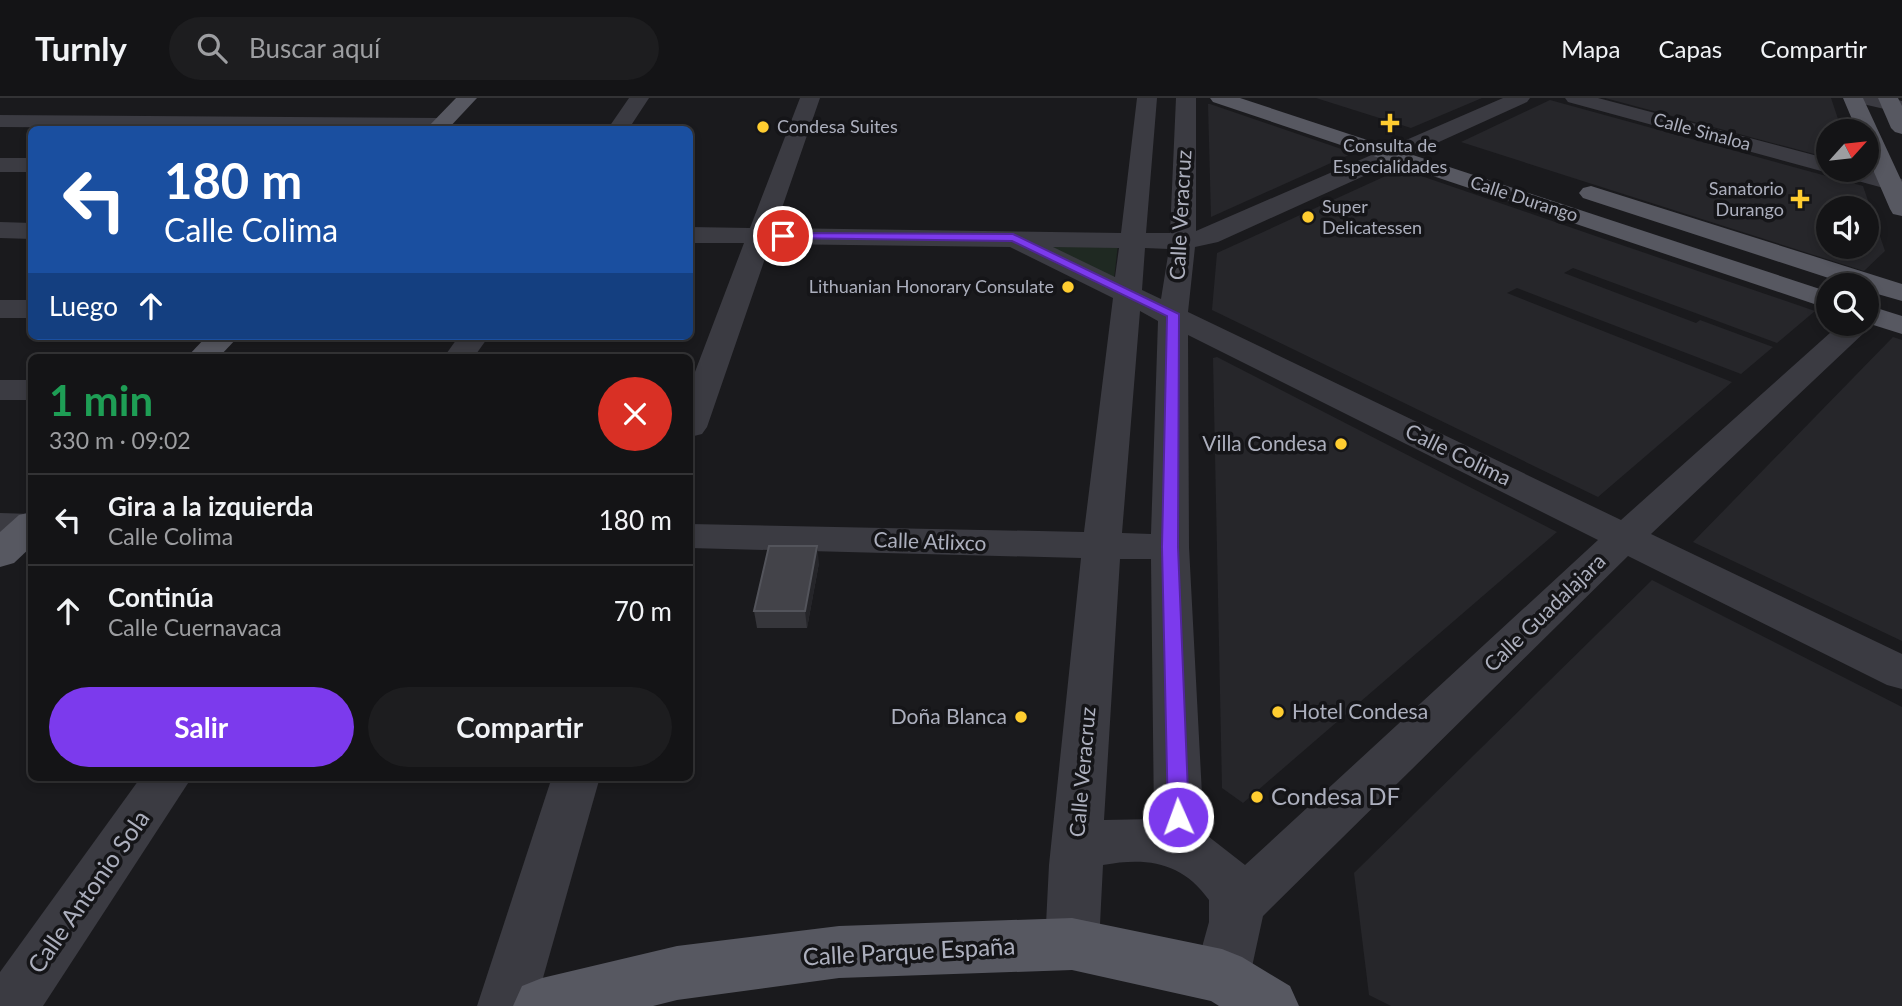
<!DOCTYPE html>
<html lang="es">
<meta charset="utf-8">
<style>
body{margin:0;font-family:Lato,sans-serif;background:#1d1d1f;color:#f1f3f6;height:100vh;display:flex;flex-direction:column;font-size:26px;white-space:nowrap}
*{box-sizing:border-box;margin:0}
p{font-size:23px;color:#9d9ea1}
.icon{flex:none;width:38px;height:38px;fill:none;stroke:currentColor;stroke-width:2;stroke-linecap:round;stroke-linejoin:round}
.map{position:relative;flex:1;overflow:hidden}
.sheet{position:absolute;left:28px;top:256px;width:665px;height:427px;display:flex;flex-direction:column;background:#141416;border-radius:10px;box-shadow:0 4px 10px #0003,0 0 0 2px #333335}
.sheet>*{flex:none}
.guide{position:absolute;left:28px;top:28px;width:665px;height:214px;border-radius:10px;box-shadow:0 4px 10px #0003,0 0 0 2px #333335;background:#1a4fa0;color:#fff;overflow:hidden}
.needle{width:46px;rotate:63deg}
.controls{position:absolute;left:1816px;top:21px;display:grid;gap:14px}
.controls a{display:grid;place-items:center;width:63px;height:63px;border-radius:50%;background:#141416;box-shadow:0 4px 10px #0003,0 0 0 2px #333335;font-size:35px}
.pin{position:absolute;display:grid;place-items:center;width:60px;height:60px;color:#fff;margin:-30px;border:4px solid #fff;border-radius:50%;box-shadow:0 2px 7px #0007}
.me{position:absolute;width:77px;margin:-38px;rotate:358deg;stroke-linejoin:round;filter:drop-shadow(0 0 5px #0008)}
.turn{display:flex;align-items:center;gap:24px;height:147px;padding:0 21px;font-size:32px}
.turn .icon{width:91px;height:91px;stroke-width:2.5}
.turn b{display:block;font-size:49px;line-height:60px}
.then{display:flex;align-items:center;height:66px;padding:0 21px;background:#0003;gap:14px;font-size:26px}
.round{display:grid;place-items:center;flex:none;width:74px;height:74px;border-radius:37px;background:#1d1d1f}
.overview{display:flex;align-items:center;justify-content:space-between;height:119px;padding:0 21px}
h1{font-size:42px;font-weight:700;line-height:52px;color:#1e9e55}
.cta{display:flex;gap:14px;margin-top:auto;padding:14px 21px}
.cta a{flex:1;height:80px;border-radius:42px;background:#7c3aed;color:#fff;font-size:28px;font-weight:700;line-height:80px;text-align:center}
.cta a+a{background:#1d1d1f;color:#f1f3f6}
ul{padding:0;list-style:none}
li{display:flex;align-items:center;gap:21px;height:91px;padding:0 21px;border-top:2px solid #333335}
li div{flex:1}
li b{display:block;font-size:26px}
li em{font-style:normal}
header{display:flex;align-items:center;gap:42px;box-sizing:border-box;height:98px;padding:0 35px;background:#141416;border-bottom:2px solid #333335}
header strong{font-size:33px}
nav{display:flex;gap:38px;margin-inline-start:auto;font-size:24px}
.search{width:490px;height:63px;background:#1d1d1f;display:flex;align-items:center;gap:18px;box-sizing:border-box;padding:0 24px;border-radius:38px;color:#9d9ea1;font-size:26px}
.map>svg:first-child{display:block}
.built{fill:#26262a;fill-rule:evenodd}
.green{fill:#1f2922}
.lines{fill:none;stroke-linecap:round;stroke-linejoin:round}
.minor{fill:#3b3b42;fill-rule:evenodd}
.major{fill:#575861;fill-rule:evenodd}
.wall{fill:#36363b}
.shaded-wall{fill:#252529}
.building{fill:#434349;stroke:#53545b;stroke-width:2}
.route{fill:#7c3aed;stroke:#51269a;stroke-width:2}
.poi-dot{fill:#ffcd30;stroke:#151518;stroke-width:2.5}
.labels{text-anchor:middle;stroke-width:7;stroke-linejoin:round;paint-order:stroke}
.far-poi-label{font-size:18px;fill:#acafbd;stroke:#151518;text-anchor:start}
.far-street-label{font-size:18px;fill:#acafbd;stroke:#151518}
.street-label{font-size:21px;fill:#acafbd;stroke:#151518}
.poi-label{font-size:21px;fill:#acafbd;stroke:#151518;text-anchor:end}
.near-poi-label{font-size:24px;fill:#acafbd;stroke:#151518;text-anchor:start}
.near-street-label{font-size:24px;fill:#acafbd;stroke:#151518}
</style>
<header>
<strong>Turnly</strong>
<div class="search"><svg class="icon" aria-label="search" viewBox="0 0 24 24"><circle cx="10" cy="10" r="6"/><path d="M15 15l6 6"/></svg>Buscar aquí</div>
<nav><a>Mapa</a><a>Capas</a><a>Compartir</a></nav>
</header>
<div class="map">
<svg width="1902" height="908" viewBox="0 0 1902 908">
<rect width="100%" height="100%" fill="#1a1a1d"/>
<!-- built -->
<g class="built">
<path d="M1316,0H1482L1411,30Z"/>
<path d="M1605,0H1831L1842,33H1829V60Z"/>
<path d="M1550,2L1863,88L1885,153L1864,173L1461,44ZM1867,110V149H1829V110Z"/>
<path d="M1208,6H1210L1353,55L1211,119Z"/>
<path d="M1401,71L1610,143L1815,213L1777,245L1573,170L1564,175L1696,225L1700,222L1773,249L1741,276L1517,190L1507,195L1732,284L1598,399L1212,212L1217,155Z"/>
<path d="M1893,239L1902,242V543L1693,444Z"/>
<path d="M1217,259L1557,434L1243,705L1222,690L1213,260Z"/>
<path d="M1652,482L1902,609V908H1391L1369,897L1354,775Z"/>
</g>
<!-- green -->
<path class="green" d="M1038,145L1118,146L1114,181Z"/>
<g class="lines">
<!-- minor -->
<g class="minor">
<path d="M629,0H649L628,32H607Z"/>
<path d="M800,0H820L775,130L1121,135L1137,0H1157L1146,135H1170L1176,0H1196V133L1503,0H1530L1527,4L1218,144L1195,149L1188,214L1621,422L1840,226H1867V220L1872,226L1867,232L1651,436L1902,556V591L1887,587L1628,458L1263,818L1250,878L1242,897L1222,905L1202,897L1194,878L1209,824V802C1182,764 1147,759 1103,767L1099,846L1091,864L1072,872L1053,864L1045,846L1049,767L1081,460L690,450V426L1084,434L1113,200L1010,149L770,146L707,329L702,336L690,339V287L744,145H690V129L750,130ZM1053,149L1119,150L1115,179ZM1145,150L1169,151L1161,201L1142,192ZM1140,213L1158,223L1151,436L1122,435ZM1188,237L1598,442L1245,767L1204,735L1189,449ZM1120,461H1151L1154,721L1104,722Z"/>
<path d="M1565,0H1598L1829,61V72H1867L1902,81V95L1568,4Z"/>
<path d="M1851,0H1889L1902,3V15L1854,4Z"/>
<path d="M0,17L440,20L447,22L451,26L443,32L0,29Z"/>
<rect x="0" y="60" width="32" height="14"/>
<path d="M0,124L32,125V141L0,140Z"/>
<rect x="0" y="202" width="32" height="18"/>
<path d="M459,238H489L474,259H444Z"/>
<rect x="0" y="282" width="32" height="20"/>
<path d="M0,415L32,416V440L0,439Z"/>
<path d="M141,679H192L43,908H0V874Z"/>
<path d="M552,679H600L535,908H477Z"/>
</g>
<!-- major -->
<g class="major">
<path d="M456,0H477L447,32H425Z"/>
<path d="M1210,0H1240L1829,194V211L1213,4Z"/>
<path d="M1843,0H1863L1902,84V118L1893,116L1890,111L1867,58V33H1857Z"/>
<path d="M1878,0H1898L1902,8V36L1895,34L1891,30Z"/>
<path d="M1591,88L1902,186V203L1867,193V187H1850L1583,100L1579,95L1583,90Z"/>
<path d="M1867,207L1902,218V236L1867,225Z"/>
<path d="M207,238H239L219,259H187Z"/>
<path d="M32,414V448L14,465L0,469V434L19,417Z"/>
<path d="M1072,820L1222,851L1242,859L1290,888L1299,908H1219L1211,903L1072,872L839,880L677,902L653,908H513L522,888L542,880L677,848L839,828Z"/>
</g>
</g>
<!-- wall -->
<path class="wall" d="M819,465L807,530H757L754,513Z"/>
<!-- shaded-wall -->
<path class="shaded-wall" d="M817,448L819,465L807,530L805,513Z"/>
<!-- building -->
<path class="building" d="M769,448H817L805,513H754Z"/>
<!-- route -->
<path class="route" d="M783,135L1013,136L1179,216L1178,449L1189,719L1186,725L1178,728L1171,725L1168,719L1162,449L1167,218L1012,143L779,140V136Z"/>
<!-- markers -->
<g class="poi-dot">
<path d="M1386.5 14.5h7v7h7v7h-7v7h-7v-7h-7v-7h7z"/>
<circle cx="763" cy="29" r="7"/>
<path d="M1796.5 90.5h7v7h7v7h-7v7h-7v-7h-7v-7h7z"/>
<circle cx="1308" cy="119" r="7"/>
<circle cx="1068" cy="189" r="7"/>
<circle cx="1341" cy="346" r="7"/>
<circle cx="1278" cy="614" r="7"/>
<circle cx="1021" cy="619" r="7"/>
<circle cx="1257" cy="699" r="7"/>
</g>
<g class="labels">
<!-- far-poi labels -->
<g class="far-poi-label">
<text x="777" y="35">Condesa Suites</text>
<text x="1390" y="54" text-anchor="middle">Consulta de<tspan x="1390" dy="21">Especialidades</tspan></text>
<text x="1784" y="97" text-anchor="end">Sanatorio<tspan x="1784" dy="21">Durango</tspan></text>
<text x="1322" y="115">Super<tspan x="1322" dy="21">Delicatessen</tspan></text>
<text x="1054" y="195" text-anchor="end">Lithuanian Honorary Consulate</text>
</g>
<!-- far-street labels -->
<g class="far-street-label">
<text transform="translate(1702 34) rotate(15)" y="6">Calle Sinaloa</text>
<text transform="translate(1524 101) rotate(18)" y="6">Calle Durango</text>
</g>
<!-- street labels -->
<g class="street-label">
<text transform="translate(1181 117) rotate(-87)" y="7">Calle Veracruz</text>
<text transform="translate(1458 357) rotate(26)" y="7">Calle Colima</text>
<text transform="translate(930 444) rotate(2)" y="7">Calle Atlixco</text>
<text transform="translate(1545 515) rotate(-44)" y="7">Calle Guadalajara</text>
<text transform="translate(1083 674) rotate(-85)" y="7">Calle Veracruz</text>
</g>
<!-- poi labels -->
<g class="poi-label">
<text x="1327" y="353">Villa Condesa</text>
<text x="1292" y="621" text-anchor="start">Hotel Condesa</text>
<text x="1007" y="626">Doña Blanca</text>
</g>
<!-- near-poi labels -->
<g class="near-poi-label">
<text x="1271" y="707">Condesa DF</text>
</g>
<!-- near-street labels -->
<g class="near-street-label">
<text transform="translate(89 794) rotate(-55)" y="8">Calle Antonio Sola</text>
<text transform="translate(909 854) rotate(-3)" y="8">Calle Parque España</text>
</g>
</g>
</svg>
<div class="controls">
<a><svg class="needle" viewBox="-14 -14 28 28"><path d="M0-13l5 13h-10z" fill="#e53935"/><path d="M0 13l5-13h-10z" fill="#9d9ea1"/></svg></a>
<a><svg class="icon" aria-label="sound" viewBox="0 0 24 24"><path d="M4 9h4l5-4v14l-5-4H4zM17 9q2 3 0 6"/></svg></a>
<a><svg class="icon" aria-label="search" viewBox="0 0 24 24"><circle cx="10" cy="10" r="6"/><path d="M15 15l6 6"/></svg></a>
</div>
<div class="pin" style="left:783px;top:138px;background:#d93025"><svg class="icon" aria-label="arrive" viewBox="0 0 24 24"><path d="M6 21V4h12l-3 4 3 4H6"/></svg></div>
<svg class="me" style="left:1178px;top:719px" viewBox="-20 -20 40 40"><circle r="17" fill="#7c3aed" stroke="#fff" stroke-width="3"/><path d="M0-11L8 9 0 5-8 9z" fill="#fff"/></svg>
<div class="guide">
<div class="turn"><svg class="icon" aria-label="left" viewBox="0 0 24 24"><path d="M17 20v-9H6M10 6l-5 5 5 5"/></svg><div><b>180 m</b>Calle Colima</div></div>
<div class="then">Luego<svg class="icon" aria-label="ahead" viewBox="0 0 24 24"><path d="M12 20V5M6 11l6-6 6 6"/></svg></div>
</div>
<section class="sheet">
<div class="overview"><div><h1>1 min</h1><p>330 m · 09:02</p></div><a class="round" style="background:#d93025;color:#fff"><svg class="icon" aria-label="close" viewBox="0 0 24 24"><path d="M6 6l12 12M18 6L6 18"/></svg></a></div>
<ul>
<li><svg class="icon" aria-label="left" viewBox="0 0 24 24"><path d="M17 20v-9H6M10 6l-5 5 5 5"/></svg><div><b>Gira a la izquierda</b><p>Calle Colima</p></div><em>180 m</em></li>
<li><svg class="icon" aria-label="ahead" viewBox="0 0 24 24"><path d="M12 20V5M6 11l6-6 6 6"/></svg><div><b>Continúa</b><p>Calle Cuernavaca</p></div><em>70 m</em></li>
</ul>
<div class="cta"><a>Salir</a><a>Compartir</a></div>
</section>
</div>
